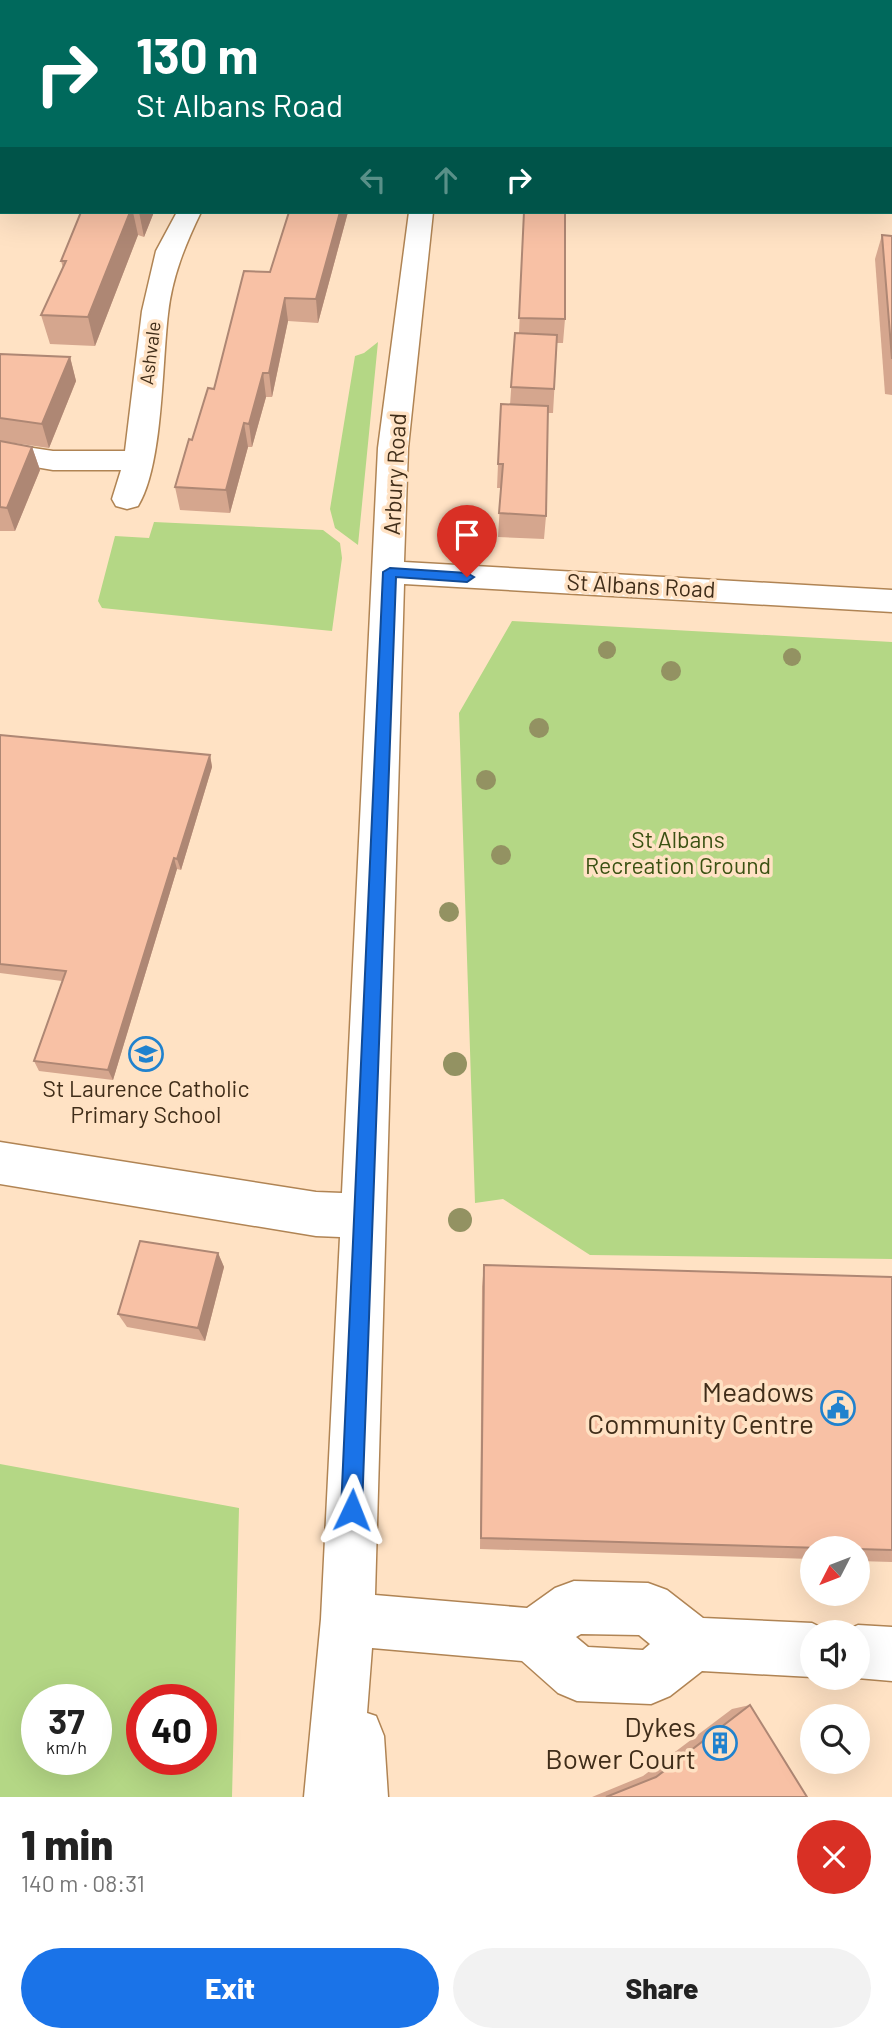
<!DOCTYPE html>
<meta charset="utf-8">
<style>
body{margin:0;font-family:Barlow,sans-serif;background:#f2f2f2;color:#222;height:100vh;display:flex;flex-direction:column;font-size:26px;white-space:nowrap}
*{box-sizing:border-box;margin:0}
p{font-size:23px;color:#767676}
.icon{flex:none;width:38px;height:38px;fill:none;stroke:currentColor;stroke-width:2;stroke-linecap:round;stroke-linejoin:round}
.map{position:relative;height:1797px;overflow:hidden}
.side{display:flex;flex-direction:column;background:#fff;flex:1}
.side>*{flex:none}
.guide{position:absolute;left:0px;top:0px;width:892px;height:214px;box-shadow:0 7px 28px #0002;background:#00695c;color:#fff;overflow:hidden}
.needle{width:46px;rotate:228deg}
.tools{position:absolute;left:800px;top:1536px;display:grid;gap:14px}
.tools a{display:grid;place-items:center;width:70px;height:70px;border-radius:50%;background:#fff;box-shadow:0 7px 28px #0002;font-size:35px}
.speed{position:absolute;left:21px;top:1684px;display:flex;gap:14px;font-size:35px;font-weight:700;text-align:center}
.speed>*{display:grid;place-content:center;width:91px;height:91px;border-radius:50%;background:#fff;box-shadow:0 7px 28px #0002;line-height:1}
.speed small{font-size:18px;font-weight:400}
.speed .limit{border:10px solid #d22;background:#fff;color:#111}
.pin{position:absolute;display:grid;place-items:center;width:60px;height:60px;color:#fff;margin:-72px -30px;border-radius:50% 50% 50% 0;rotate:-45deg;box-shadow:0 0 7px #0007}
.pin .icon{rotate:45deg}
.me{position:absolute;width:77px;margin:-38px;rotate:2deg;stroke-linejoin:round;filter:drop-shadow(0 0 5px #0008)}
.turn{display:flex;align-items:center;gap:24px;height:147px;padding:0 21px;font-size:32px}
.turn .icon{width:91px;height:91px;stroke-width:2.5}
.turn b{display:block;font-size:49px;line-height:60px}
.lanes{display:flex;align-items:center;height:66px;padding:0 21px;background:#0003;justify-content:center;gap:35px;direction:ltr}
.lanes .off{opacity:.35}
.round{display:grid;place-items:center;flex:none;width:74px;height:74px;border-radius:37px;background:#f2f2f2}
.head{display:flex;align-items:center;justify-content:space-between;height:119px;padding:0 21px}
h1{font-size:42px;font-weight:800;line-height:52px}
.action{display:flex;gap:14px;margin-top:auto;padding:14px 21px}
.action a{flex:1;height:80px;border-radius:42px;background:#1a73e8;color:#fff;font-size:28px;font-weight:800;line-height:80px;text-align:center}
.action a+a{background:#f2f2f2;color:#222}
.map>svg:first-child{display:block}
.green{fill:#b4d785;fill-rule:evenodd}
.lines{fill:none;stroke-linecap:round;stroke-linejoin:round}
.minor-casing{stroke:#b08454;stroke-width:3}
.minor{fill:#fff;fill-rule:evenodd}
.tree{fill:#939262}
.wall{fill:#d5a68e}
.shaded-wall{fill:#ae8774}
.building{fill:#f8c1a5;stroke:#ae8774;stroke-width:2}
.route{fill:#1a73e8;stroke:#114b97;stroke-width:2}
.labels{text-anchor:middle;stroke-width:7;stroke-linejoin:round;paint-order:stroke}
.far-street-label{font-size:19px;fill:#402d19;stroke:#ffe2c4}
.street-label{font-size:23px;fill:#402d19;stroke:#ffe2c4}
.park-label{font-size:23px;fill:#3a5112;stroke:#ffe2c4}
.poi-label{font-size:23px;fill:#402d19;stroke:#ffe2c4}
.near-poi-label{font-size:28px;fill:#402d19;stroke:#ffe2c4;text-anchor:end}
</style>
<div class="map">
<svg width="892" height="1797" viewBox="0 0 892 1797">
<rect width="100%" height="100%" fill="#ffe2c4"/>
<!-- green -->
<g class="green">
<path d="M378,342L358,545L335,528L330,509L355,356L364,353Z"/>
<path d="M154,522L323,530L340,543L342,558L332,631L102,608L98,601L115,536L149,538Z"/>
<path d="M512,621L892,642V1259L590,1255L503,1199L475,1203L459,713Z"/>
<path d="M0,1464L239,1508L232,1797H0ZM96,1699V1759H37V1699ZM201,1699V1759H142V1699Z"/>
</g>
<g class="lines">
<!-- minor casing -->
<g class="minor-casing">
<g id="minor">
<path d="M209,0H243L208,2Z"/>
<rect x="433" y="0" width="20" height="2"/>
<rect x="891" y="17" width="1" height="13"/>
<rect x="0" y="20" width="2" height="12"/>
<path d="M177,212H201C185,245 172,277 168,314C162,364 163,466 138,506L127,509L116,506L112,499L121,470H53L0,461V443L53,451H125L142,311L156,251Z"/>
<path d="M409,212H433L408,448L404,562L892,590V612L404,584L375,1595L527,1608L555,1588L574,1581L648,1583L667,1590L703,1618L812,1623L832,1633H812V1677L702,1671L670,1696L651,1704L577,1701L558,1693L522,1661L372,1648L367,1713L376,1716L384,1736L388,1797H304L321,1619L340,1237L316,1236L0,1184V1142L316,1192L342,1193L378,448ZM581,1634L639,1635L650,1644L643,1650L588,1647L576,1637Z"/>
<path d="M858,1625L892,1627V1681L857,1678L858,1633H840Z"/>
</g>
</g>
<!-- minor -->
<use href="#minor" class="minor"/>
</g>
<!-- trees -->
<g class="tree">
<circle cx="607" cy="650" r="9"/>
<circle cx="792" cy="657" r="9"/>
<circle cx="671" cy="671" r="10"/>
<circle cx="539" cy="728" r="10"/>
<circle cx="486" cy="780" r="10"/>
<circle cx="501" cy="855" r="10"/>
<circle cx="449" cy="912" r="10"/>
<circle cx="455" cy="1064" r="12"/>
<circle cx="460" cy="1220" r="12"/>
</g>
<!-- wall -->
<g class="wall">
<path d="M795,0H885V2H797Z"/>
<path d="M81,212H154L144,237L138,235L95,346L50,344L41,315L63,268L61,261Z"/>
<path d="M348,212L318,323L288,321L272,397H266L252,447H248L230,513L180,510L175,487L192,440L214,389L270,272Z"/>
<path d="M524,212L565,319L563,343H557L553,413H548L546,516L544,539L498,537L501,488H497L498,464L510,405L515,333H519Z"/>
<path d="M882,235L892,236V395L885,394L875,259Z"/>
<path d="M0,354L70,357L76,381L49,448L0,441Z"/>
<path d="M0,441L32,447L40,470L15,531H0Z"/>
<path d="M0,735L210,755L212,767L181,870L177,869L113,1080L39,1071L34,1061L62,981L0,973Z"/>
<path d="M218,1253L224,1267L205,1341L127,1327L118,1314Z"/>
<path d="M484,1265L892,1277V1562L858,1561V1549H812V1559L480,1549L482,1287Z"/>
<path d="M750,1705L807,1797H592L643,1776L732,1709Z"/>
</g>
<!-- shaded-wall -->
<g class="shaded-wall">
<path d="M2,138V190L0,194V142Z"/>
<path d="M130,212H133L138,235L95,346L88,317Z"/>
<path d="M139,212H154L144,237Z"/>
<path d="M340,212H348L318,323L316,299Z"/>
<path d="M285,298L288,321L272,397L269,373Z"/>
<path d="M70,357L76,381L49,448L42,424Z"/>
<path d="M263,373L266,397L252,447L249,424Z"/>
<path d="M244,423L248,447L230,513L226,490Z"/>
<path d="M32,447L40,470L15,531L7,508Z"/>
<path d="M210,755L212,767L181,870L177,859Z"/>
<path d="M174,858L177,869L113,1080L108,1070Z"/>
<path d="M218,1253L224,1267L205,1341L198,1328Z"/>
</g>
<!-- building -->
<g class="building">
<path d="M170,0H212V2H171Z"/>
<path d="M317,0H368V2H316Z"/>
<path d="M824,0H885V2H825Z"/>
<path d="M0,82L2,83V138L0,142Z"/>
<path d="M81,212H130L88,317L41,315L66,261H61Z"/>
<path d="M289,212H340L316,299L285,298L269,373H263L249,424L244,423L226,490L175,487L189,439L192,440L208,388L214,389L244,271L270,272Z"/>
<path d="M524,212H565V319L519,318Z"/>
<path d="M882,235L892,236V359Z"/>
<path d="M515,333L557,335L554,389L511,387Z"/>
<path d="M0,354L70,357L42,424L0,418Z"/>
<path d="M501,404L548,406L546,516L499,513L503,464H498Z"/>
<path d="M0,441L32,447L7,508L0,507Z"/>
<path d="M0,735L210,755L177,859L174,858L108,1070L34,1061L66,971L0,964Z"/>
<path d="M140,1241L218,1253L198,1328L118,1314Z"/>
<path d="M484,1265L892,1277V1550L481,1538Z"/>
<path d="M750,1705L807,1797H606L656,1777Z"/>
</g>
<!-- route -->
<path class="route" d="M390,568L467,573L474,577L467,582L396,577L362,1510L359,1518L352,1521L344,1518L341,1510L383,572Z"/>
<!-- icons -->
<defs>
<g id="school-ring" transform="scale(1.75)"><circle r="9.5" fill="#ffe2c4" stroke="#2082ce" stroke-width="1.5"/><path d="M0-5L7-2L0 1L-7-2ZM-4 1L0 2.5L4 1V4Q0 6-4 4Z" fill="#2082ce"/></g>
<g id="civic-ring" transform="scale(1.75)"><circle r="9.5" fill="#ffe2c4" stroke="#2082ce" stroke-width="1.5"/><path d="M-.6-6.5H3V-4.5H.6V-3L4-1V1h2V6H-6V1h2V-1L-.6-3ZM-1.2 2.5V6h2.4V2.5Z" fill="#2082ce"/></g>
<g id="building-ring" transform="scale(1.75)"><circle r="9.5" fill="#ffe2c4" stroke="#2082ce" stroke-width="1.5"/><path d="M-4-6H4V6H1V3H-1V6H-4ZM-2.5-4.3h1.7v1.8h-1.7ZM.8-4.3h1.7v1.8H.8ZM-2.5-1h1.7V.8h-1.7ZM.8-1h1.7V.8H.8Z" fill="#2082ce"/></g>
</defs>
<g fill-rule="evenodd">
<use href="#school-ring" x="146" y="1054"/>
<use href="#civic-ring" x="838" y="1408"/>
<use href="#building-ring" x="720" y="1743"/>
</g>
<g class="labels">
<!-- far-street labels -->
<g class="far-street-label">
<text transform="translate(150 353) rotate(-83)" y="7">Ashvale</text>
</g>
<!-- street labels -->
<g class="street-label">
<text transform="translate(395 474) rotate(-87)" y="8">Arbury Road</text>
<text transform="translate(641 586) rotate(3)" y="8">St Albans Road</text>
</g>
<!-- park labels -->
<g class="park-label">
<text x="678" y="848">St Albans<tspan x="678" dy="26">Recreation Ground</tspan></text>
</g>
<!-- poi labels -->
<g class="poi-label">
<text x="146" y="1097">St Laurence Catholic<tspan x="146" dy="26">Primary School</tspan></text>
</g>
<!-- near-poi labels -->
<g class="near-poi-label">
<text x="814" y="1402">Meadows<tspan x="814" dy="32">Community Centre</tspan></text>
<text x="696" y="1737">Dykes<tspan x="696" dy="32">Bower Court</tspan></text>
</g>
</g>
</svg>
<div class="tools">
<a><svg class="needle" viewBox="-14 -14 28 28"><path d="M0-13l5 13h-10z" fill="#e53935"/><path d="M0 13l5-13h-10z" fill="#767676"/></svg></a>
<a><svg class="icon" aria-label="sound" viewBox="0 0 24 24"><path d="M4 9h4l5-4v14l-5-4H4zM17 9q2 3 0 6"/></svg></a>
<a><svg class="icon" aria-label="search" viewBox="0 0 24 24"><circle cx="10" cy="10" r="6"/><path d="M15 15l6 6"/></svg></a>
</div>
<div class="speed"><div>37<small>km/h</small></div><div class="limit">40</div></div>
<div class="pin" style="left:467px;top:577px;background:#d93025"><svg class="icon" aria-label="arrive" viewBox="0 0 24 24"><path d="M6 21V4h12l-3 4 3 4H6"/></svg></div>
<svg class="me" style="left:352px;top:1510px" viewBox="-20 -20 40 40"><path d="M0-17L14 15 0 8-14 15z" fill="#1a73e8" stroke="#fff" stroke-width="4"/></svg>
<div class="guide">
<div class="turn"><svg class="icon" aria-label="right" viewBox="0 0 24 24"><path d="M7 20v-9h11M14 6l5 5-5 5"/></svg><div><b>130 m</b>St Albans Road</div></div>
<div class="lanes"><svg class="icon off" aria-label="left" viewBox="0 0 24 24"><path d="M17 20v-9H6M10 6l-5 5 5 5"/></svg><svg class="icon off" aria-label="ahead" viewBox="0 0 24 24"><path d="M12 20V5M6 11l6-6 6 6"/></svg><svg class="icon" aria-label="right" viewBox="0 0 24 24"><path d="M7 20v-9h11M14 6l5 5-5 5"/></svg></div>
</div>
</div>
<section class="side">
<div class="head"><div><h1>1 min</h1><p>140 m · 08:31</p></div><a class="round" style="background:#d93025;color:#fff"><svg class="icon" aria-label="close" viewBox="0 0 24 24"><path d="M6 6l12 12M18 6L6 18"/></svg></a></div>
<div class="action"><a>Exit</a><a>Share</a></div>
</section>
